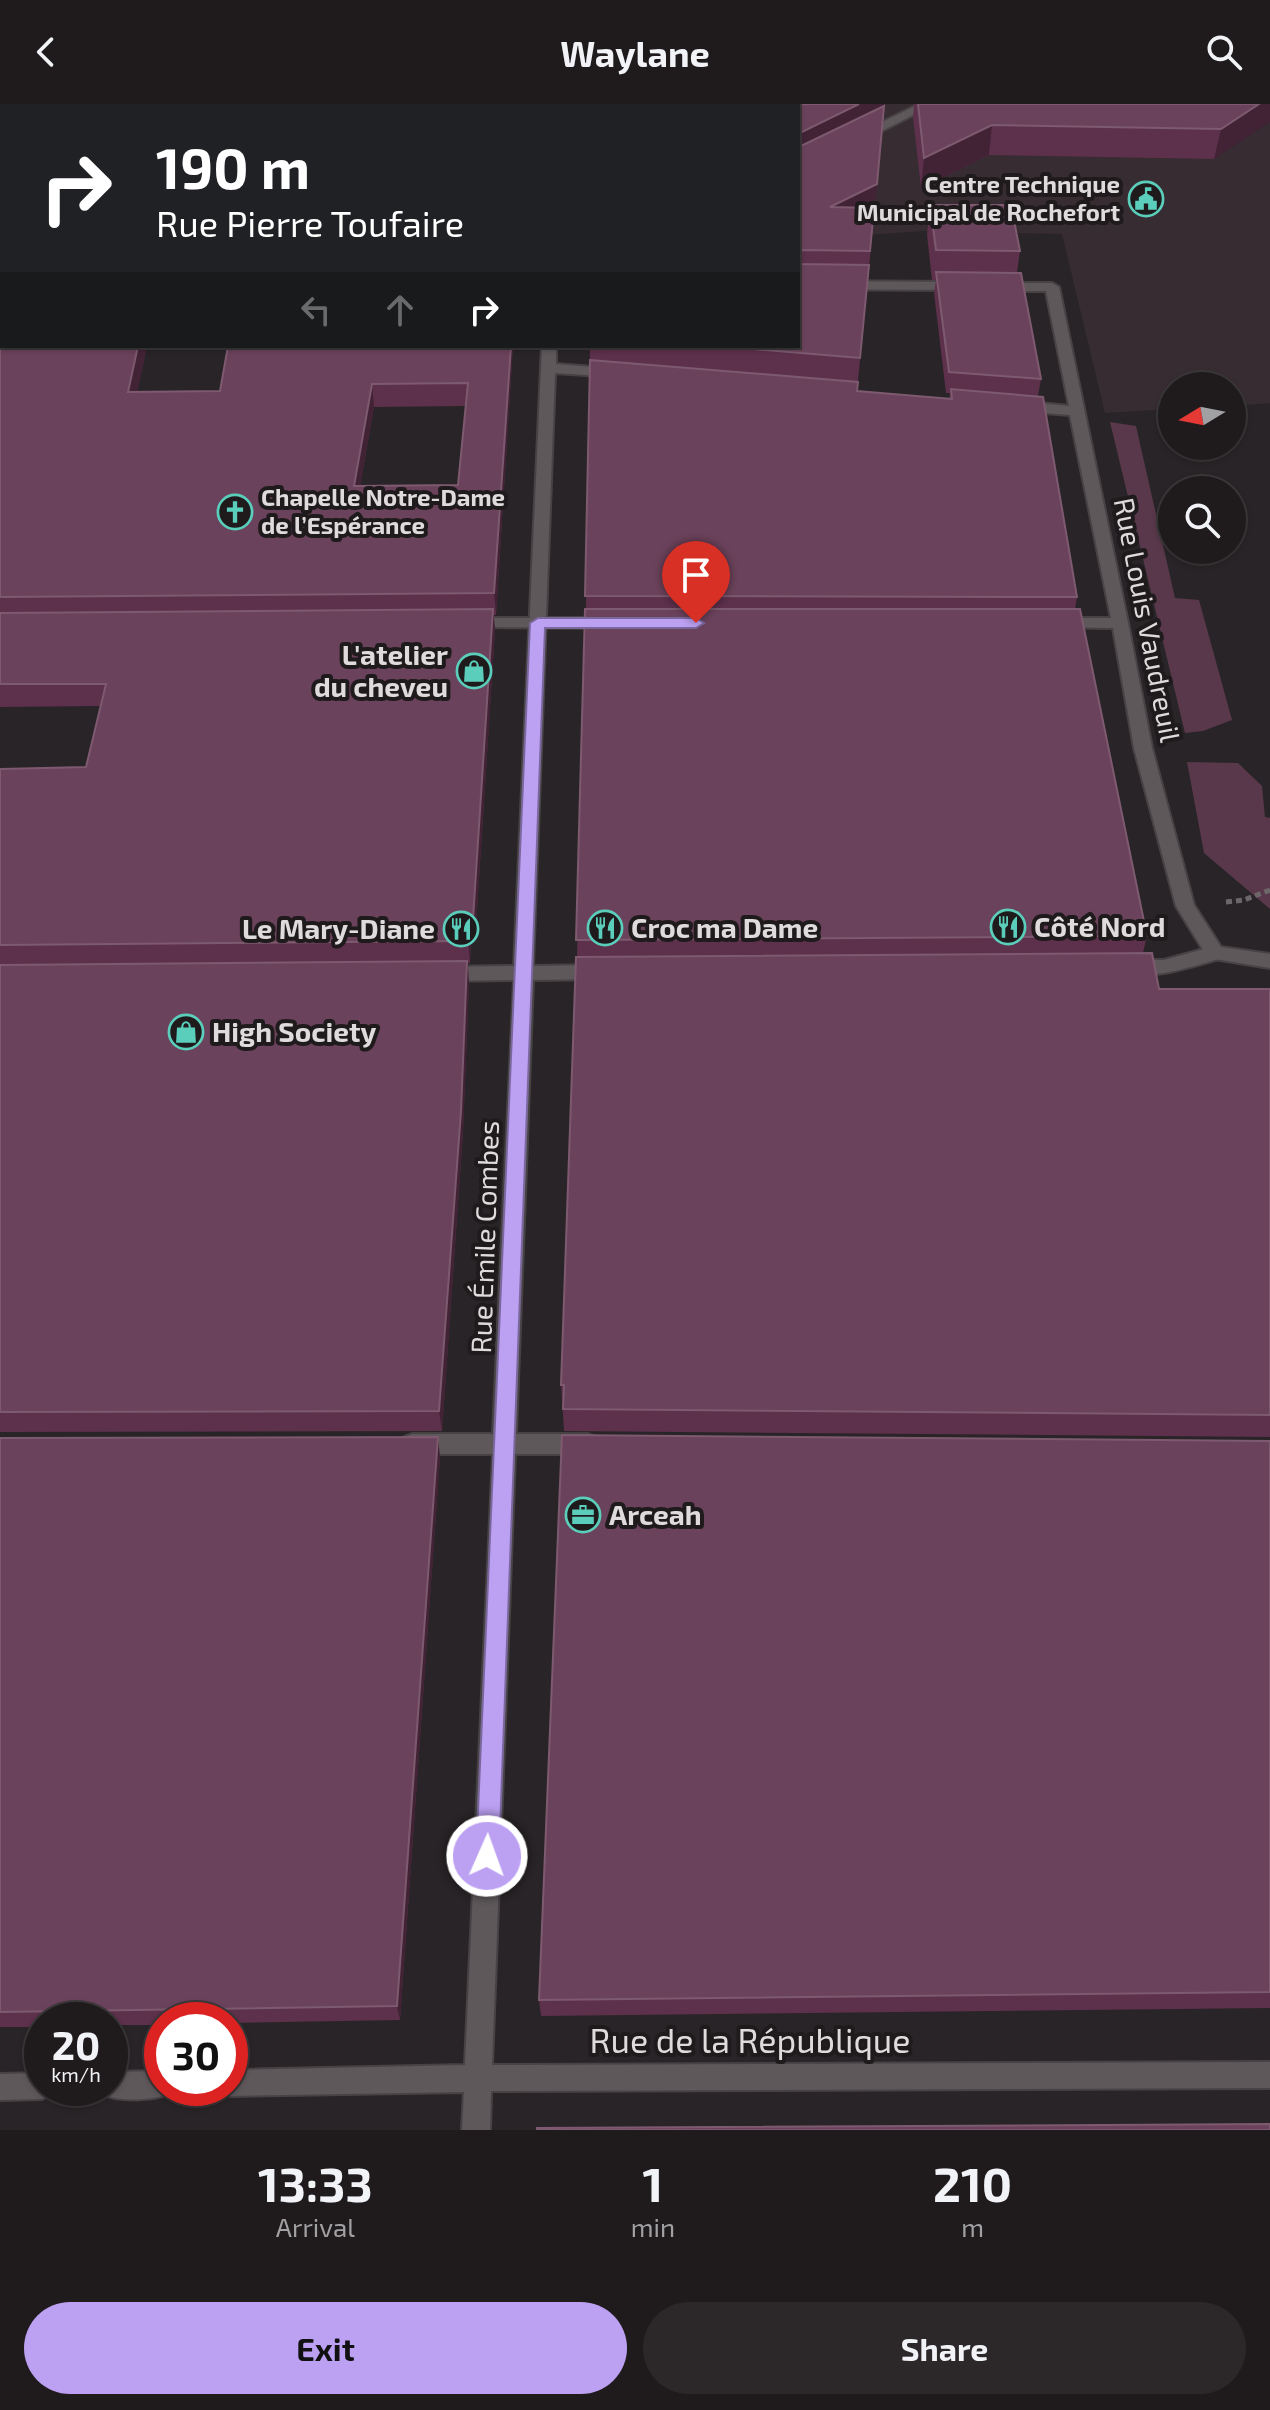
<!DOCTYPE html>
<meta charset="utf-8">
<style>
body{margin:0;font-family:"Exo 2",sans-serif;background:#2c282a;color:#f1f3f6;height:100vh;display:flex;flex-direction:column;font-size:30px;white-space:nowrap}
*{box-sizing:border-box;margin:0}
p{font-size:26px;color:#a1a1a4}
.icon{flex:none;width:44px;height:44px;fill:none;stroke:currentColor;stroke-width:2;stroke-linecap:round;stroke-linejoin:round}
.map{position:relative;height:2026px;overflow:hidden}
.drawer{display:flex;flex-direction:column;background:#1f1b1d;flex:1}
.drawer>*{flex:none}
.hud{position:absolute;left:0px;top:0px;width:800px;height:244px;box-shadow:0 2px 6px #0004,0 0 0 2px #3c393b;background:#202124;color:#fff;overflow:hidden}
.needle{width:52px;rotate:260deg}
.fabs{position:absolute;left:1158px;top:268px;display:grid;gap:16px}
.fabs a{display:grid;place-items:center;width:88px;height:88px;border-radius:50%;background:#1f1b1d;box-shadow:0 2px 6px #0004,0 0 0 2px #3c393b;font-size:40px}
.speed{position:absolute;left:24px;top:1898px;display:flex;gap:16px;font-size:40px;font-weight:700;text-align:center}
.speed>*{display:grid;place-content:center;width:104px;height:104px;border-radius:50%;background:#1f1b1d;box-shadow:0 2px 6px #0004,0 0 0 2px #3c393b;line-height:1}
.speed small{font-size:20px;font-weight:400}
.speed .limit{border:12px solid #d22;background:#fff;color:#111}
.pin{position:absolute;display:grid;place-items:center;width:68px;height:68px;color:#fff;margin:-82px -34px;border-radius:50% 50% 50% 0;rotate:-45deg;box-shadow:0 0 8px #0007}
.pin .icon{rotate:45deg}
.me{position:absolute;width:88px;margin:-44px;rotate:2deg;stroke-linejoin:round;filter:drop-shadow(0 0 6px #0008)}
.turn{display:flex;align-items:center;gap:28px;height:168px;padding:0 24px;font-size:36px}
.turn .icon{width:104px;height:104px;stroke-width:2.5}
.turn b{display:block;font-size:56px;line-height:68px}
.lanes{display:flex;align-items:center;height:76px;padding:0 24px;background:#0003;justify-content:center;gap:40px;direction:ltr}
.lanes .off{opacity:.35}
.eta{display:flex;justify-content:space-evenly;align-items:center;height:136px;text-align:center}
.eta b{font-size:48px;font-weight:700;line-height:56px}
.primary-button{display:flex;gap:16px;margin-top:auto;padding:16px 24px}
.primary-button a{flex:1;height:92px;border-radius:48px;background:#bca0f2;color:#111;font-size:32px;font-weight:700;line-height:92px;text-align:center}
.primary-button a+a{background:#2c282a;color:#f1f3f6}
header{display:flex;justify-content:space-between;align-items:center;height:104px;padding:0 24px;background:#1f1b1d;font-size:36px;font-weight:700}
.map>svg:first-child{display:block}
.built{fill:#372c31}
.green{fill:#58384a}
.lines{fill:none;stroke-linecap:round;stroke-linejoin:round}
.service-casing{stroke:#474345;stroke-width:4}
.minor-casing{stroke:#474345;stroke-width:4}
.secondary-casing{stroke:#474345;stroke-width:4}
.path{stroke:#6c676a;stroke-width:5;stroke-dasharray:6 4;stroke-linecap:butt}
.service{fill:#5e585b;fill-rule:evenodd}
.minor{fill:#5e585b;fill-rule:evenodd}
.secondary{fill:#5e585b;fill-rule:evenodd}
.wall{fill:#5d304b;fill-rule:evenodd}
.shaded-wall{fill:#422336}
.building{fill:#6b425b;stroke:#7d5a6f;stroke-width:2;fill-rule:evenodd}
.route{fill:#bca0f2;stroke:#7a689d;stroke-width:2}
.labels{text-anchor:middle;stroke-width:8;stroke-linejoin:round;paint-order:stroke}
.far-poi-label{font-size:24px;font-weight:bold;fill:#dfdbdd;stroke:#1f1b1d;text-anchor:end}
.street-label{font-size:28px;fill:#dfdbdd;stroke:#1f1b1d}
.poi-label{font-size:28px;font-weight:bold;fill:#dfdbdd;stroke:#1f1b1d;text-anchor:start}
.near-street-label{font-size:34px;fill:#dfdbdd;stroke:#1f1b1d}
</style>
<header><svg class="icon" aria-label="back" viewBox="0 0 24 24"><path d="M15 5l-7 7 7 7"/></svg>Waylane<svg class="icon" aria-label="search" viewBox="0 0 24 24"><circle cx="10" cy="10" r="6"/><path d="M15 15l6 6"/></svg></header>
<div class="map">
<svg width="1270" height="2026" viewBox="0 0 1270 2026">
<rect width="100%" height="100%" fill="#292427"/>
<!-- built -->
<path class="built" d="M0,0H1270V299L1232,302V282H1172V305L1105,309L1062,130L924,127L824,134L798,2H2L0,172Z"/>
<!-- green -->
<g class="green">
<path d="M1110,318L1136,322L1175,494L1199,496L1232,616L1203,627L1185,629Z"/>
<path d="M1187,658L1238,659L1262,682L1265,713L1270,714V805L1204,749Z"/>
</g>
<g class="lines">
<!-- service casing -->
<g class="service-casing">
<g id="service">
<path d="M577,0H591L592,2H578Z"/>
<path d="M919,0H935L864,36L852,33Z"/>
<rect x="0" y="63" width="2" height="8"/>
<rect x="0" y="100" width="2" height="8"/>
</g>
</g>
<!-- minor casing -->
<g class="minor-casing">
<g id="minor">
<path d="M798,177L962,178L969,182L962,186L798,185Z"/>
<path d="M1052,179L1059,183L1128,519L1120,524L1112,519L1070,311L1019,307L1011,302L1019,297L1069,302L1046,187H998L991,183L998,179Z"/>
<path d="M542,242H556V260L616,265L623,269L616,273L555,269L533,862L601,861L610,868L601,875L533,876L516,1330H588L596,1333L599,1340L596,1347L588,1350H515L492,1961L1270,1958V1984L491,1987L490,2026H462L464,1988L230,1992L221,1988L219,1984H230V1966L465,1961L493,1350H412L404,1347L401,1340L404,1333L412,1330H493L514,876L441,877L431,870L441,863L514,862Z"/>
<path d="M1215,842L1222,844L1224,849L1222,854C1201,860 1134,883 1120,863L1129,856H1164Z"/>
<path d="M162,1967V1984H174L171,1989C153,1997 119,1998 101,1990L98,1984H110V1968Z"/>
<path d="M42,1969V1984H55L51,1991L42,1995L0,1996V1970Z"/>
</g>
</g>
<!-- secondary casing -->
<g class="secondary-casing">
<g id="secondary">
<path d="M468,514H612L620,519L612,524L462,523L460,519L462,515Z"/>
<path d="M1056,514H1120L1128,519L1152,644L1194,801L1221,843L1270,850V864L1208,854L1176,802L1134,644L1113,524L1050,523L1048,519Z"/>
</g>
</g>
<!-- path -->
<path class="path" d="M1226,798L1244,796L1270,786"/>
<!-- service -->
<use href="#service" class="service"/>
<!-- minor -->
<use href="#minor" class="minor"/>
<!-- secondary -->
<use href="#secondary" class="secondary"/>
</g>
<!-- wall -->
<g class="wall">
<path d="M636,0H885L857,287L949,295L950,289H946L934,189L936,176H932L927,131L930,101L1020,147L1017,169L1041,275L1038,292L1077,493L1075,505L1147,832L1143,849L1159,885H1270V1333L564,1327L561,1281L577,853L586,505L590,242H798V2H640Z"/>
<path d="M911,0H1270L1214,55L989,51L921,84L913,14L914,0Z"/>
<path d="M0,106L147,242L137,288L220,287L228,242H513L496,511H494L495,527L475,837H471L470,859H468L469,879L463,1028L442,1327L0,1328V665L86,663L100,602L0,603ZM466,302L458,381L360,382L374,303Z"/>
<path d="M0,1334L440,1353L400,1916L230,1919V1916H162V1921H110V1916H42V1923H0Z"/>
<path d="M1270,1337V1904L541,1912L539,1896Z"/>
</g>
<!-- shaded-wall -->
<g class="shaded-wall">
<path d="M859,0H885L868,175L874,108L828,131L798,56V30Z"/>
<path d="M1259,0H1270V18L1214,55L1221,25Z"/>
<path d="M992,21L989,51L921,84L924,54Z"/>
<path d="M138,242H147L133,310L128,288Z"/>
<path d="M511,242H513L496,511L494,489Z"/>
<path d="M372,280L374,303L356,404L354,382Z"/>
<path d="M493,505L495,527L475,837L473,815Z"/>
<path d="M469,815L471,837L470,859L468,837Z"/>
<path d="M467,857L469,879L463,1028L442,1327L439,1307Z"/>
<path d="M438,1333L440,1353L400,1916L397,1902Z"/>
</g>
<!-- building -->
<g class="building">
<path d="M223,0H309L312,2H219Z"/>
<path d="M682,0H859L798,30V2H685Z"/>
<path d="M918,0H1259L1221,25L992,21L924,54Z"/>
<path d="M884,2L877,80L830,103L874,104L870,147L800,146L798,148V42H801Z"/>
<path d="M930,101H1011L1020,147L936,146Z"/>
<path d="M0,106H2V242H138L128,288L220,287L228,242H511L494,489L0,493ZM468,279L458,381L354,382L372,280Z"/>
<path d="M798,154L800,160L869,161L860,254L716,242H798Z"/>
<path d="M936,168L1021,169L1041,275L949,268Z"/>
<path d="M590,256L858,278L857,287L952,295L951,285L1043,293L1077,493L585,492Z"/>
<path d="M493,505L473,815H469L468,837L0,841V665L86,663L106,580H0V509Z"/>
<path d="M585,505H1080L1147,832L576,836Z"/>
<path d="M1152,849L1159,885H1270V1311L563,1305L564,1281H561L576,853Z"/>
<path d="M467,857L461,1007L439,1307L0,1308V861Z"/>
<path d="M562,1331L1270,1337V1888L539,1896Z"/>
<path d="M438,1333L397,1902L0,1908V1334Z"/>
<path d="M1270,2020V2026H537V2024Z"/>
</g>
<!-- route -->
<path class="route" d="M538,514H696L704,519L696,524H545L499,1752L495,1760L487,1763L479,1760L476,1752L530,519Z"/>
<!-- icons -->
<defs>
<g id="civic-ring" transform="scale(1.8)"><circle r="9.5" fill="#1f1b1d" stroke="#5bcebb" stroke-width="1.5"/><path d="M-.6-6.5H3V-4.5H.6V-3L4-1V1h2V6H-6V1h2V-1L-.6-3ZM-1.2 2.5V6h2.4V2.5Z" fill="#5bcebb"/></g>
<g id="church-ring" transform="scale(1.8)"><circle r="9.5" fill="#1f1b1d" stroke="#5bcebb" stroke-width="1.5"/><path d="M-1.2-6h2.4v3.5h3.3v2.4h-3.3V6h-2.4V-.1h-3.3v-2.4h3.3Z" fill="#5bcebb"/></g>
<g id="shop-ring" transform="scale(1.8)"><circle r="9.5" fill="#1f1b1d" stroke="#5bcebb" stroke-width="1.5"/><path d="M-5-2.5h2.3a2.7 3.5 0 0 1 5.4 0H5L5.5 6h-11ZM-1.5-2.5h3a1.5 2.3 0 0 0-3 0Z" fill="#5bcebb"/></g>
<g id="restaurant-ring" transform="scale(1.8)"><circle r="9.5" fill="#1f1b1d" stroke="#5bcebb" stroke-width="1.5"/><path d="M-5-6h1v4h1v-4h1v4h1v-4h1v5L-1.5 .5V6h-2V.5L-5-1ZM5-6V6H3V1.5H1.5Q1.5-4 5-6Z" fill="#5bcebb"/></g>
<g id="office-ring" transform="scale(1.8)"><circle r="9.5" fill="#1f1b1d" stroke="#5bcebb" stroke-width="1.5"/><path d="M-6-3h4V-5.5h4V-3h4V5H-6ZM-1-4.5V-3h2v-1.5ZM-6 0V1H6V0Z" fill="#5bcebb"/></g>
</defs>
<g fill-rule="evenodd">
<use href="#civic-ring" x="1146" y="95"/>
<use href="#church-ring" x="235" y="408"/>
<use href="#shop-ring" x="474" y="567"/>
<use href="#restaurant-ring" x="1008" y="823"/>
<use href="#restaurant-ring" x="605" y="824"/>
<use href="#restaurant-ring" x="461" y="825"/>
<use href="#shop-ring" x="186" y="928"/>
<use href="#office-ring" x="583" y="1411"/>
</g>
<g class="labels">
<!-- far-poi labels -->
<g class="far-poi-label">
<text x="1120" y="89">Centre Technique<tspan x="1120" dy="28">Municipal de Rochefort</tspan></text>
<text x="261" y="402" text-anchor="start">Chapelle Notre-Dame<tspan x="261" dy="28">de l’Espérance</tspan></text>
</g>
<!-- street labels -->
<g class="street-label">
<text transform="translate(1147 516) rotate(79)" y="10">Rue Louis Vaudreuil</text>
<text transform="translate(485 1133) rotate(-88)" y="10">Rue Émile Combes</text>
</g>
<!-- poi labels -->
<g class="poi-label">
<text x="448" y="561" text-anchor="end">L'atelier<tspan x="448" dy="32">du cheveu</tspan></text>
<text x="1034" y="833">Côté Nord</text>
<text x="631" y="834">Croc ma Dame</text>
<text x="435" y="835" text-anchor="end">Le Mary-Diane</text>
<text x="212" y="938">High Society</text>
<text x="609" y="1421">Arceah</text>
</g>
<!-- near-street labels -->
<g class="near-street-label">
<text x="750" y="1949">Rue de la République</text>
</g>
</g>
</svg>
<div class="fabs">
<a><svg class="needle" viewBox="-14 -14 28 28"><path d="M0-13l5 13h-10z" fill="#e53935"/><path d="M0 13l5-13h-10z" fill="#a1a1a4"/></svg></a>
<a><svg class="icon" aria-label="search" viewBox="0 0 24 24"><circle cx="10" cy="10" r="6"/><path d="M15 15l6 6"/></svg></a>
</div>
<div class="speed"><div>20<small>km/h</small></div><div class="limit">30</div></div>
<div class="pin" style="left:696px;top:519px;background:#d93025"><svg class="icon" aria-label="arrive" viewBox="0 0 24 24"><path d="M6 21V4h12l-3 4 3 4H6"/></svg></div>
<svg class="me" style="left:487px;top:1752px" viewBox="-20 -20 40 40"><circle r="17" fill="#bca0f2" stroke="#fff" stroke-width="3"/><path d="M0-11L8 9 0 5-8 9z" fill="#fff"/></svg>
<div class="hud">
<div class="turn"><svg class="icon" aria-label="right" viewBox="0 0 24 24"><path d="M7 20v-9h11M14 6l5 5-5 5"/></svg><div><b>190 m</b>Rue Pierre Toufaire</div></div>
<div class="lanes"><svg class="icon off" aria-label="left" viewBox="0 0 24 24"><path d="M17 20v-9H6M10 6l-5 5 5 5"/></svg><svg class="icon off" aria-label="ahead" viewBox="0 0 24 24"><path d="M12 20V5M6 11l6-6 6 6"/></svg><svg class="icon" aria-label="right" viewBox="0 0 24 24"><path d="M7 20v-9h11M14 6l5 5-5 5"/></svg></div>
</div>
</div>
<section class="drawer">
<div class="eta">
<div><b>13:33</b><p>Arrival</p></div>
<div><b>1</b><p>min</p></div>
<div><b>210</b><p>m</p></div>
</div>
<div class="primary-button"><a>Exit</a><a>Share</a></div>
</section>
